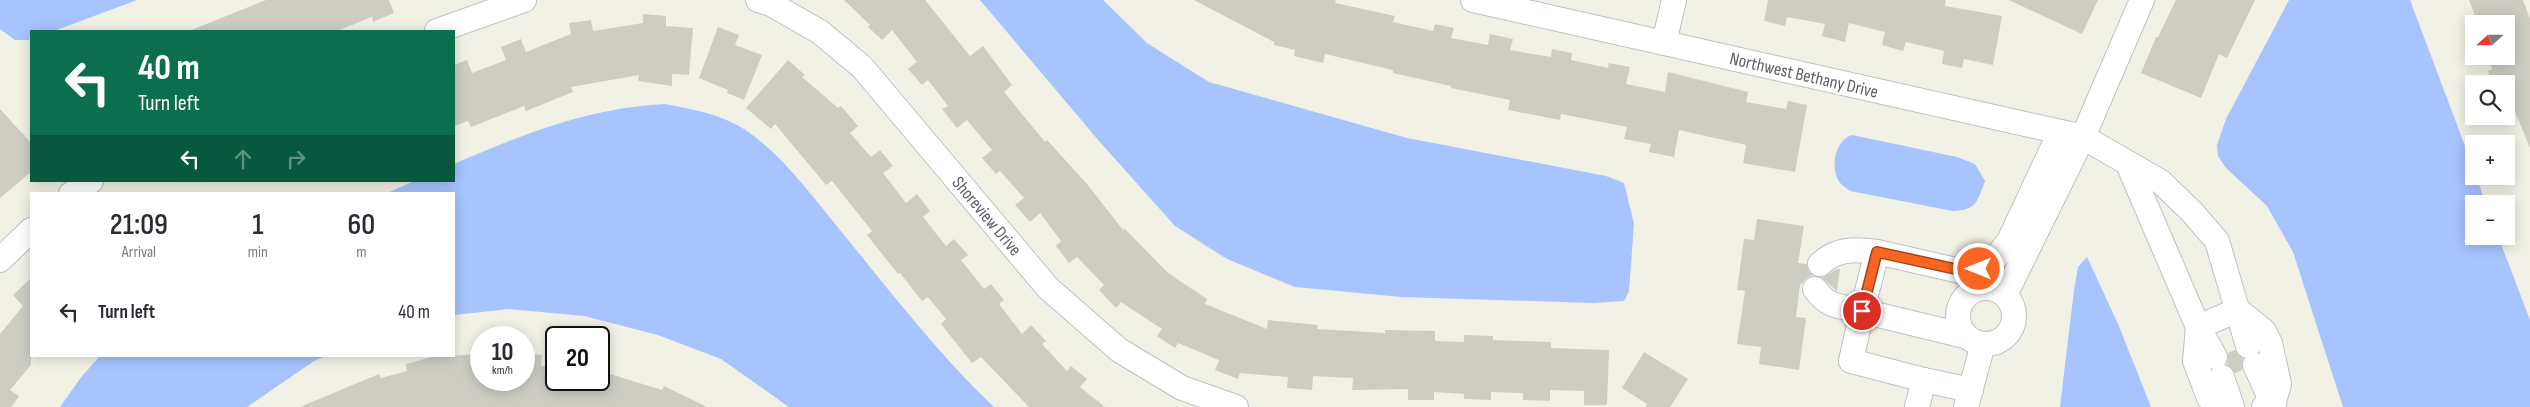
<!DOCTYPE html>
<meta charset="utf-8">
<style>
body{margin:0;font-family:"Sofia Sans Condensed",sans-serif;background:#f7f7f7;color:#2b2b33;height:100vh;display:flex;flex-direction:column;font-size:19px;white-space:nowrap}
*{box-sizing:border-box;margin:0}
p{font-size:16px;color:#7c7c81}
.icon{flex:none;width:28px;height:28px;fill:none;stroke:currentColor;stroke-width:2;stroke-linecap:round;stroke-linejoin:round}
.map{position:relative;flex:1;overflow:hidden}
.drawer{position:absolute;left:30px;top:192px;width:425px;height:165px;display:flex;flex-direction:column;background:#fff;border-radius:0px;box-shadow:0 2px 12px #0003}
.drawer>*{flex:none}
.hud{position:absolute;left:30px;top:30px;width:425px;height:152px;border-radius:0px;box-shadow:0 2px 12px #0003;background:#0b6e4f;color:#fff;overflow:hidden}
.needle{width:32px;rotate:249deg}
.fabs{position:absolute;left:2465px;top:15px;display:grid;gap:10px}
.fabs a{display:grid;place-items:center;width:50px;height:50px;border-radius:0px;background:#fff;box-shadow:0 2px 12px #0003;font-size:25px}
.speed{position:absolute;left:470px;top:326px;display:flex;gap:10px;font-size:25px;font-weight:700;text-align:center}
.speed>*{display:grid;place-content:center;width:65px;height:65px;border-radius:50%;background:#fff;box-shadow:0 2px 12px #0003;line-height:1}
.speed small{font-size:12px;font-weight:400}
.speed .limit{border:2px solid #111;border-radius:8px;background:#fff;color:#111}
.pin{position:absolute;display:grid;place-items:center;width:42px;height:42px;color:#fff;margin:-21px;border:2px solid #fff;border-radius:50%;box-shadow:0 1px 5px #0007}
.me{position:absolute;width:55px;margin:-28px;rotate:270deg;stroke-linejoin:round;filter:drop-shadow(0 0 4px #0008)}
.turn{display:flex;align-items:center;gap:18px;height:105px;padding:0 25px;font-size:22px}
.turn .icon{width:65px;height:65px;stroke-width:2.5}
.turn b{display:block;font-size:35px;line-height:42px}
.lanes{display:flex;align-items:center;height:48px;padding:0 25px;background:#0003;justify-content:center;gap:25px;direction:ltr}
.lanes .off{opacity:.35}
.eta{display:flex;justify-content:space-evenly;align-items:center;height:85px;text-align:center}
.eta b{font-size:30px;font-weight:600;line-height:35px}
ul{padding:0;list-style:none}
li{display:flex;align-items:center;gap:15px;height:70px;padding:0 25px}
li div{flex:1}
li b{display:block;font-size:19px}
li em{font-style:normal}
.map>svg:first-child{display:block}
.water{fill:#a7c4ff}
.building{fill:#cecdc4}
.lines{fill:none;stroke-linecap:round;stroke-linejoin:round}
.minor-casing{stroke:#bfc0c7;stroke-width:26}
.minor{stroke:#fff;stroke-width:24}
.route-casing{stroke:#a24216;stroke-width:12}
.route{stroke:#fa6522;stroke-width:9}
.labels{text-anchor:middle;stroke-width:4.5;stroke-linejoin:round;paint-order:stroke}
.street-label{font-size:18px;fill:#5d5f67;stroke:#fff}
</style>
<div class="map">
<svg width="2530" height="407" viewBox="0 0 2530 407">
<rect width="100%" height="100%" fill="#f1f1e5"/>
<!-- water -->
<g class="water">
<path d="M0,0H137L54,31H31L29,40H15L0,29Z"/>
<path d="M980,0H1103L1147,43L1209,82L1407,138L1606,176L1624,183L1634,224L1629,291L1624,301L1593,303L1402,297L1295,287L1227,259L1175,226L1099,141Z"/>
<path d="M2289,0H2410L2474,170V176H2476L2486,204H2474V236H2498L2530,320V407H2343L2293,252L2267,206L2226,168L2218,156L2217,145L2226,119Z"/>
<path d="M665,104C692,109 720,114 744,129C782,154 812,196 840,230C890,291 937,353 994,407H789L721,359L658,335L584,316L509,309L454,315V194H385L414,181H454V164C524,134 588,108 665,104Z"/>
<path d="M1852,135L1957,157L1975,164L1985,181C1977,202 1977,210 1953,211L1850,191C1846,188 1840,184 1838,180C1831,164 1835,141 1852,135Z"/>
<path d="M2087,257L2118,324L2151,407H2060L2074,290L2078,267Z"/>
<path d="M100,356H326L314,361L247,407H60L82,376Z"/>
</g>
<!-- building -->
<g class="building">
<path d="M266,0H389L394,13L373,22L372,17L337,31H189Z"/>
<path d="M844,0H925L970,56L983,46L1012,85L1004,92L1045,142L1047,140L1087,184L1123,230L1124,228L1168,273L1207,299L1205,304L1267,329L1268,320L1318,325L1317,329L1385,333V330L1435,331V341L1464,342V335L1493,336V340L1551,342V348L1609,350L1607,405H1584V391L1550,390V401L1523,400V393L1491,392V400L1464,399V394L1434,392V400H1408V389L1352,390L1353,378L1313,376L1312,390L1287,388L1288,377L1240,373L1238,379L1215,370L1219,360L1178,343L1175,348L1157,336L1162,329L1121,302L1116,308L1099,290L1104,285L1077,257L1069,263L1056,246L1061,241L1040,213L1030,222L1015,205L1024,198L1000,171L996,174L982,158L992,150L967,120L957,128L942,109L948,106L928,80L922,85L908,69L917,62L892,30L882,40L868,27L870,25Z"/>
<path d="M1194,0H1336L1335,3L1395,16L1393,22L1433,31L1435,24L1454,28L1451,38L1488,45L1490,34L1513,39L1510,50L1551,57L1552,49L1572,53L1571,60L1608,68L1609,63L1630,67L1626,84L1665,92L1668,72L1748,92L1746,102L1786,109L1788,101L1807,105L1795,172L1743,163L1746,145L1679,130L1674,157L1649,152L1651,144L1624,139L1627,127L1561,114L1560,120L1508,110L1510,100L1451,88V86L1393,73V70L1325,54L1323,63L1294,56L1295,50L1274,45V42Z"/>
<path d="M1768,0H1946L1945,6L2002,16L1993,65L1964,59L1962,68L1942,64L1944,51L1906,42L1903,51L1882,45L1885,32L1849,23L1845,42L1822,36L1825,24L1787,17L1785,26L1764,21Z"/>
<path d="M2009,0H2098L2082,34Z"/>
<path d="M2176,0H2255L2227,58L2219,54L2201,98L2141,73L2156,37H2158Z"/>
<path d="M2469,0H2523L2530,19V148L2511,102L2506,104V84H2493L2488,71L2492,69L2488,56H2506V24H2478Z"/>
<path d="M643,14L666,16V26L693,28L689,75L672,74V86L638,81L639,75L571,87L573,92L526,111L524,106L471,127L468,121L454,126V65L467,60L472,73L506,60L501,47L521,39L526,52L571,34L569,23L591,20L593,31L643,23Z"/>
<path d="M718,27L739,35L735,45L762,55L744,100L727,93L728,90L699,78Z"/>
<path d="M788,60L805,75L802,77L838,108L841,106L858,126L850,133L871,157L880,150L893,166L883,173L906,203L917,194L930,211L923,217L946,246L954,239L968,255L961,260L984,289L991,284L1004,300L999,304L1022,334L1031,325L1046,341L1042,344L1067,371L1071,366L1087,379L1080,387L1105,407H1029L981,357L972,363L941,324L946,319L928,297L922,301L900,273L898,274L867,235L872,231L832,181L826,185L775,124L771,129L746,108Z"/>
<path d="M0,109L31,143V172L0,198Z"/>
<path d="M1757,219L1804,226L1798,263L1807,264L1809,272L1813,275L1807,278L1800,285L1796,317L1806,318L1799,370L1759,364L1761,347L1737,344L1745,291L1737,290L1744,239L1754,240Z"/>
<path d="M1837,269H1840L1837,291L1822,278Z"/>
<path d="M31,278V365L10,390L19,396L11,407H0V334L23,306L13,295Z"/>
<path d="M2235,350L2243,359L2242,370L2235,373L2227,364L2228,353Z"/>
<path d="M1644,352L1688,379L1670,407H1646L1647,404L1622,388Z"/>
<path d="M481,354V380H524V354L542,355L541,366L556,367V380H608L610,374L662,390L664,386L707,407H300L379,374L381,378L407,371L406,364L432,357Z"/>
</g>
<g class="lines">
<!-- minor casing -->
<g class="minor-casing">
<g id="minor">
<path d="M758,0L771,4L820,32L862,67L1048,288L1119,350L1182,388L1236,407"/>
<path d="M1473,0L2083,137L2161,182L2192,212L2217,241L2248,346"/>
<path d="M437,31L524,0"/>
<path d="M1664,43L1674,0"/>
<path d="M2128,164L2198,327L2215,357"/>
<path d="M71,194L91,181"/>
<path d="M0,260L31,230"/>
<path d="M1820,264C1837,248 1855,249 1877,252"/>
<circle cx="1986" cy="316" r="28"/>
<path d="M1815,289C1828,308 1841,306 1862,311L1851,361L1924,380"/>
<path d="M2005,295L2083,137L2142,0"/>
<path d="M1965,336L1862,311L1877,252L1969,273L1989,266L2009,241L2060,132"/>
<path d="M2255,365L2274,407"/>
<path d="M2222,377L2232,407"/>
<path d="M1917,407L1924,380L1971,390"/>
<path d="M1966,407L1983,344"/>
<path d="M2222,407L2209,398L2195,361L2198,327L2238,310L2264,331L2270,343L2279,384L2273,405L2264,407"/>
</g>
</g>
<!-- minor -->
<use href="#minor" class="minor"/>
</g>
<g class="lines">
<!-- route casing -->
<g class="route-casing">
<path id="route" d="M1862,311L1877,252L1969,272L1979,269"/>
</g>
<!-- route -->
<use href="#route" class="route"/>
</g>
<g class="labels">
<!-- street labels -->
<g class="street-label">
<text transform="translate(1804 75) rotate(13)" y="6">Northwest Bethany Drive</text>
<text transform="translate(987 216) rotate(50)" y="6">Shoreview Drive</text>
</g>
</g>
</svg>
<div class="fabs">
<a><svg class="needle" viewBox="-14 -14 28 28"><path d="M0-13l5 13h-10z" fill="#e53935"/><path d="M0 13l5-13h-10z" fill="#7c7c81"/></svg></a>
<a><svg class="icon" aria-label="search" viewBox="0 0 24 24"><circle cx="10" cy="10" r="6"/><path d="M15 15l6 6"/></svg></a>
<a>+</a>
<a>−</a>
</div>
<div class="speed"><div>10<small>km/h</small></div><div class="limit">20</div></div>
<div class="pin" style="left:1862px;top:311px;background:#d93025"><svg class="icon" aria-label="arrive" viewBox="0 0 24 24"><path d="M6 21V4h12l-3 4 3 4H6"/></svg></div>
<svg class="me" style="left:1979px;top:269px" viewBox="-20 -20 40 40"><circle r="17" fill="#fa6522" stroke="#fff" stroke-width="3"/><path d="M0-11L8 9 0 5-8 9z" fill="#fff"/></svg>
<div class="hud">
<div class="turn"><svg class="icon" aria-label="left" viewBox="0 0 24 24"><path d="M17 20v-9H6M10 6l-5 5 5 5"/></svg><div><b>40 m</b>Turn left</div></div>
<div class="lanes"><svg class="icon" aria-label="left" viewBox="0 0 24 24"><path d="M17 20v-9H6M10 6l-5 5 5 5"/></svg><svg class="icon off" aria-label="ahead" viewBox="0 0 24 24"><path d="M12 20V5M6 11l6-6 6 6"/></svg><svg class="icon off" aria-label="right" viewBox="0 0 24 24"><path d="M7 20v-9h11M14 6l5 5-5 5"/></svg></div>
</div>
<section class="drawer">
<div class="eta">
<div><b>21:09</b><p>Arrival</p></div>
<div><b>1</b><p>min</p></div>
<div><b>60</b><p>m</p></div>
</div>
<ul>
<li><svg class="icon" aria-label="left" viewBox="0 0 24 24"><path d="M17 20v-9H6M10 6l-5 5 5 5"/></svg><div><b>Turn left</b></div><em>40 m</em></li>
</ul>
</section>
</div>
